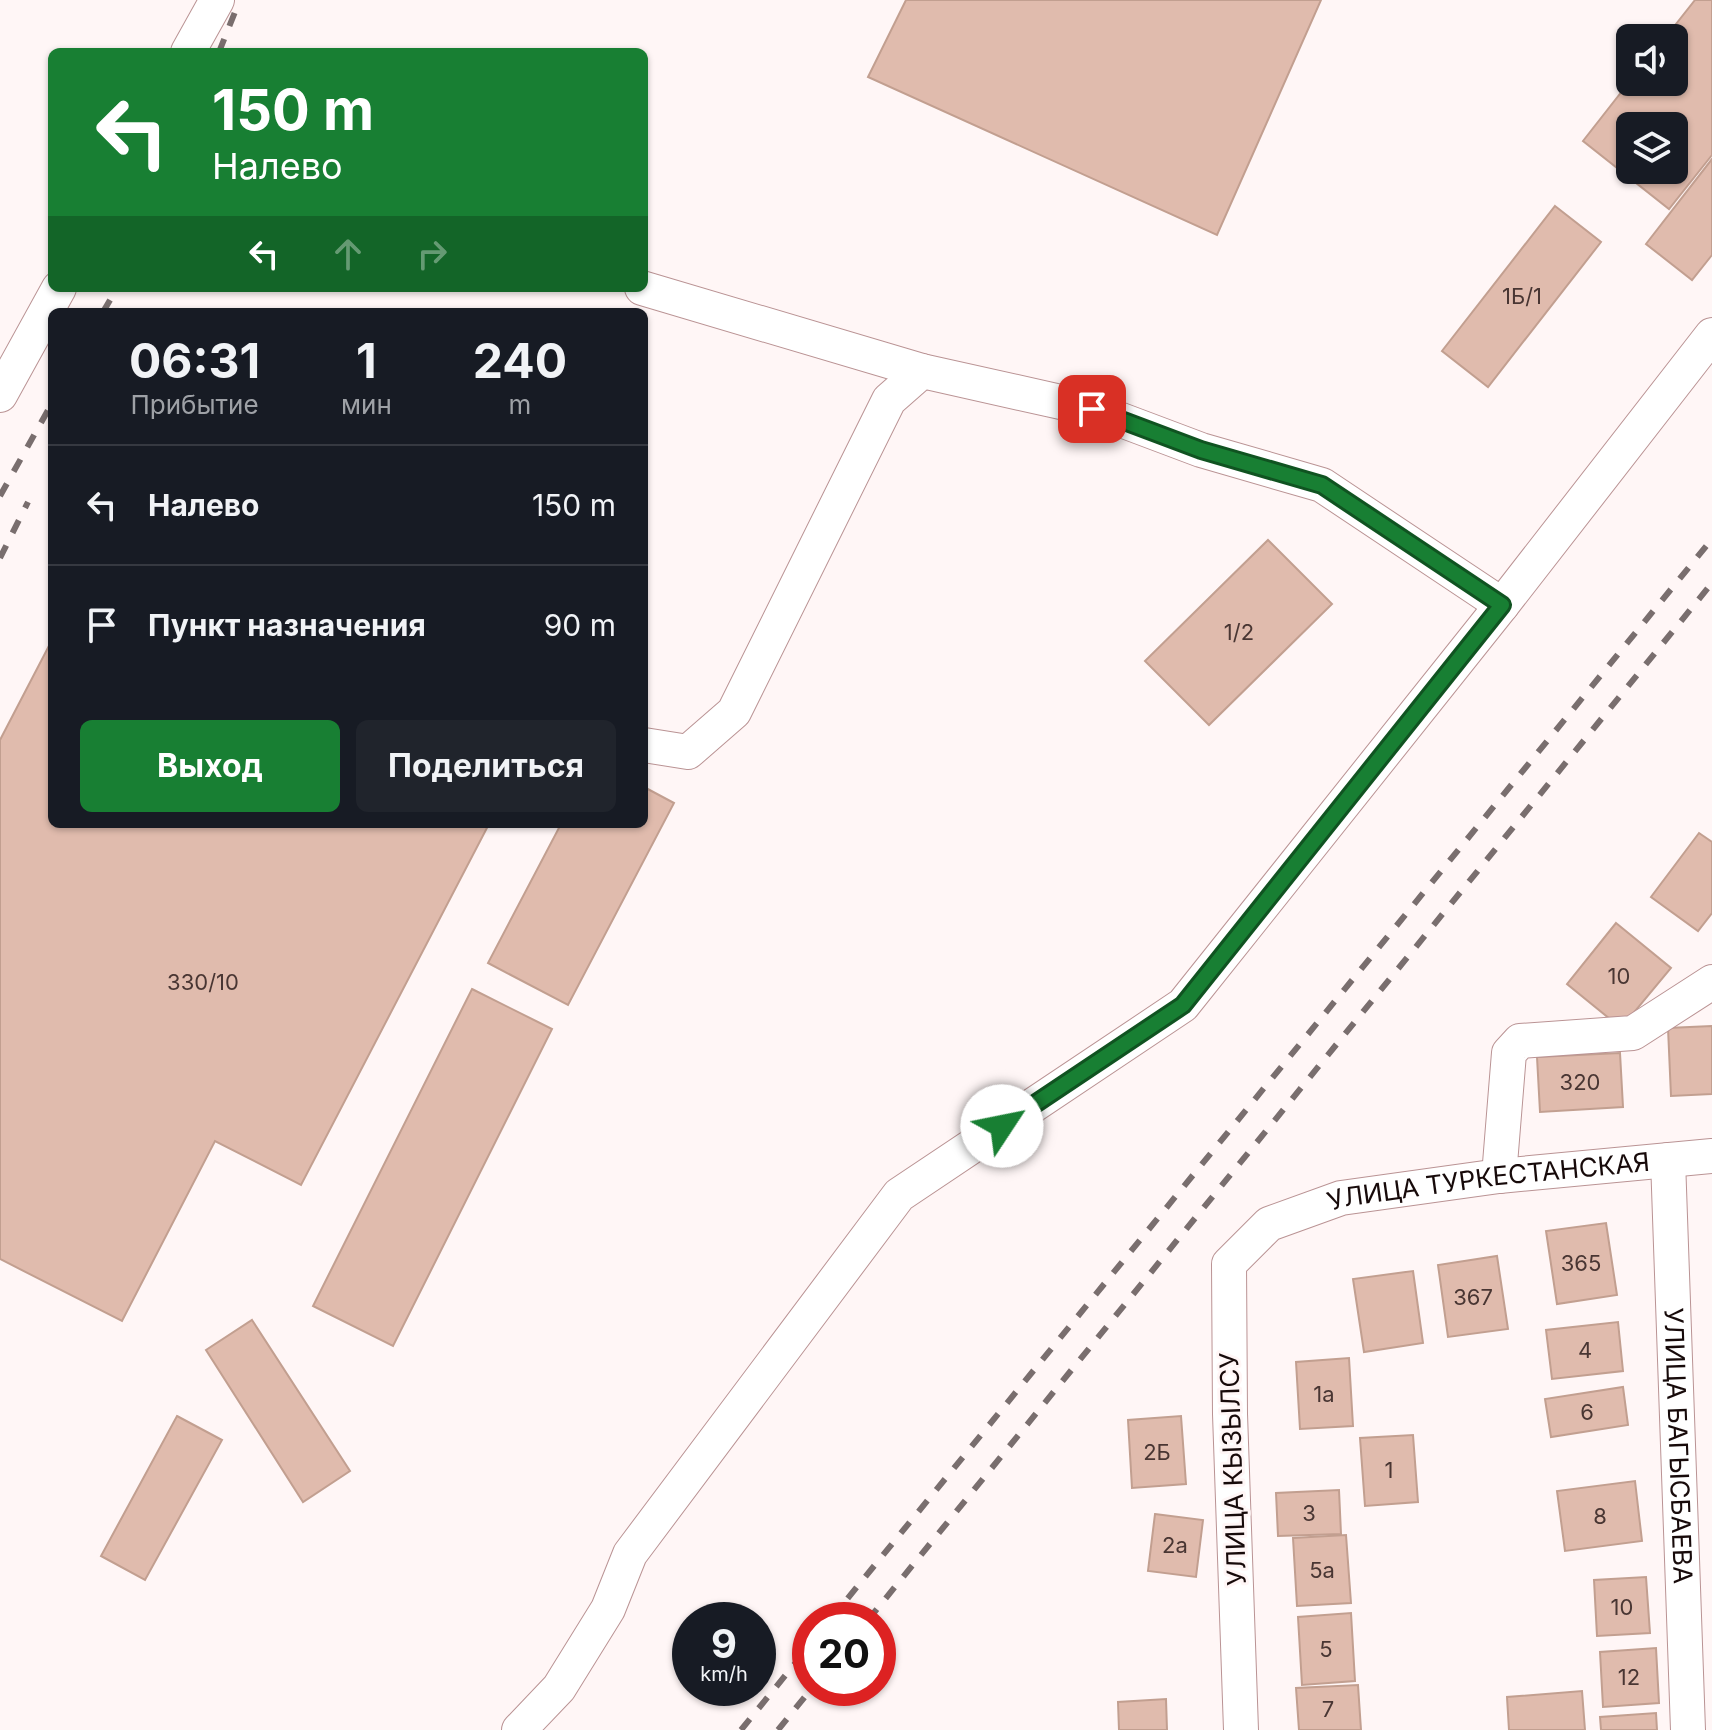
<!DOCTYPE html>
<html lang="ru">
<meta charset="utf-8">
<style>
body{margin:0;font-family:Inter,sans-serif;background:#20242c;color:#f1f3f6;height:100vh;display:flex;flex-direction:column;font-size:30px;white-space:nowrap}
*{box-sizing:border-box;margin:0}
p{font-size:26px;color:#9ea1a6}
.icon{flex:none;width:44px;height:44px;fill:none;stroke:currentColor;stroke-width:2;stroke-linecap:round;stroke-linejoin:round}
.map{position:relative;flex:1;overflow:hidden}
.panel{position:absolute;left:48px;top:308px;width:600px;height:520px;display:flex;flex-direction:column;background:#171b24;border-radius:12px;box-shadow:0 2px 6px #0004}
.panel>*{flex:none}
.guide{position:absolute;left:48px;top:48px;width:600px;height:244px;border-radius:12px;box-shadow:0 2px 6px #0004;background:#187f33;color:#fff;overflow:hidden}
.fabs{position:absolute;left:1616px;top:24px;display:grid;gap:16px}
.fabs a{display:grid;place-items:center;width:72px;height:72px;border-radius:12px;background:#171b24;box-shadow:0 2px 6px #0004;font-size:40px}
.speed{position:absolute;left:672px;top:1602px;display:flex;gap:16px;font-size:40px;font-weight:700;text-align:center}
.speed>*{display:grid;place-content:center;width:104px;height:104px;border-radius:50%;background:#171b24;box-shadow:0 2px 6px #0004;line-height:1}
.speed small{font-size:20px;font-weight:400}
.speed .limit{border:12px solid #d22;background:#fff;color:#111}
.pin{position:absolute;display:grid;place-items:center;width:68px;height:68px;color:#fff;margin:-34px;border-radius:16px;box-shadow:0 4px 12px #0006}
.me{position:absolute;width:88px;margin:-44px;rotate:56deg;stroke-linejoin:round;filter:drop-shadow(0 0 6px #0008)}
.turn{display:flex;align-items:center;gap:28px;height:168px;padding:0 32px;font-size:36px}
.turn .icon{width:104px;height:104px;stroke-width:2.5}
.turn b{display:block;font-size:56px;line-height:68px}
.lanes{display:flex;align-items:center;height:76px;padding:0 32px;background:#0003;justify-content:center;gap:40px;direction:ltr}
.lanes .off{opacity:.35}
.eta{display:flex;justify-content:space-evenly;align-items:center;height:136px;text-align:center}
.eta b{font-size:48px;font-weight:700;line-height:56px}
.button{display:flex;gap:16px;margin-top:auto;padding:16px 32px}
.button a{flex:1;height:92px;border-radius:12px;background:#187f33;color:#fff;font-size:32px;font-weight:700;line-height:92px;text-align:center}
.button a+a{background:#20242c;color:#f1f3f6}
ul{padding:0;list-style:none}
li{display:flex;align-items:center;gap:24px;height:120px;padding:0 32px;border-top:2px solid #363941}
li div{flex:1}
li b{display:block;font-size:30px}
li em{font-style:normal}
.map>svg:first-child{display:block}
.building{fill:#e0bbad;stroke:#c29f90;stroke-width:2;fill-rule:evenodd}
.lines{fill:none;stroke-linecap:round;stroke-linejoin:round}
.minor-casing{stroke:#ba9394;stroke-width:36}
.minor{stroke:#fff;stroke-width:34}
.rail{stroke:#796e6e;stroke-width:6;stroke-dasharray:14 14;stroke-linecap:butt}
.route-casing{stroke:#105321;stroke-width:20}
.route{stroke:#187f33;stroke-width:14}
.labels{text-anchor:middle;stroke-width:6;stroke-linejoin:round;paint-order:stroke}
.number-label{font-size:22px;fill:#493633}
.street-label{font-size:26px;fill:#170a0a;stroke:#fff6f6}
</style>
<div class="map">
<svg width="1712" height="1730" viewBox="0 0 1712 1730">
<rect width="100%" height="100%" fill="#fff6f6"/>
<!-- building -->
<g class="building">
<path d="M906,0H1321L1217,235L868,77Z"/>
<path d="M1695,0H1712V155L1669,209L1583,141L1630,81L1674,82V38H1665ZM1630,126H1674V170H1630Z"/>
<path d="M1712,159V255L1692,280L1646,244Z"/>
<path d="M1555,206L1601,242L1488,387L1442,351Z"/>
<path d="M1268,540L1332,604L1209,725L1145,661Z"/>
<path d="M52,640V824H489L301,1185L215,1141L122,1321L0,1259V740Z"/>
<path d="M644,787L674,803L568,1005L488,963L561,824H644Z"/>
<path d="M1699,833L1712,842V913L1698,931L1651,897Z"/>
<path d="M1616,923L1671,968L1621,1028L1567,984Z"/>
<path d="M472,989L552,1029L393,1346L313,1306Z"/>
<path d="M1712,1026V1094L1671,1096L1668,1028Z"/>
<path d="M1620,1053L1623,1107L1540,1112L1537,1057Z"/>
<path d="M1606,1223L1617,1295L1557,1304L1546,1231Z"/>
<path d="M1497,1256L1508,1329L1448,1337L1438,1265Z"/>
<path d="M1413,1271L1423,1343L1364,1352L1353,1279Z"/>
<path d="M252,1320L350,1471L303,1502L206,1350Z"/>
<path d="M1618,1322L1623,1371L1552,1379L1546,1330Z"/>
<path d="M1349,1358L1353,1426L1300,1429L1296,1362Z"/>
<path d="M1623,1387L1628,1425L1551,1437L1545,1399Z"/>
<path d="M177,1416L222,1440L145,1580L101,1556Z"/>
<path d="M1181,1416L1186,1484L1132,1488L1128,1420Z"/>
<path d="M1413,1435L1418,1502L1365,1506L1360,1438Z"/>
<path d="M1635,1481L1642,1541L1565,1551L1557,1491Z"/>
<path d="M1339,1490L1341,1534L1278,1536L1276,1493Z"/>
<path d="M1155,1514L1203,1520L1196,1577L1148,1571Z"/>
<path d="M1346,1535L1351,1603L1297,1606L1293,1538Z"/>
<path d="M1646,1577L1650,1633L1597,1636L1594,1580Z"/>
<path d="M1351,1613L1355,1681L1302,1685L1298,1617Z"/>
<path d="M1656,1648L1659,1703L1603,1707L1600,1652Z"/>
<path d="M1358,1685L1361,1730H1299L1296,1688Z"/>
<path d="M1582,1691L1585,1730H1509L1507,1697Z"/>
<path d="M1166,1699L1167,1730H1119L1118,1702Z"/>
<path d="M1656,1713L1657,1730H1601L1600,1717Z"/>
</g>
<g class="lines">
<!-- minor casing -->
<g class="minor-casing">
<g id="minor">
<path d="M188,52L217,0"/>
<path d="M642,288L922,371"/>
<path d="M0,395L59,288"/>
<path d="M644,745L688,752L734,712L889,400L922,371L1092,409L1201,450L1322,485L1502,605"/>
<path id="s1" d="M1668,1160L1688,1730"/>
<path d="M1499,1176L1509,1053L1520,1041L1633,1033L1712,982"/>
<path d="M519,1730L559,1688L608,1609L630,1554L899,1195L1183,1005L1502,605L1712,335"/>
<path id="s2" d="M1241,1730L1230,1414L1229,1264L1269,1224L1341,1198L1499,1176L1712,1156"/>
</g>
</g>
<!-- minor -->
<use href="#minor" class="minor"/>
<!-- rail -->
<g class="rail">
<path d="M219,52L239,2"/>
<path d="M103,312L117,288"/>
<path d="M0,496L52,403"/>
<path d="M0,558L28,502"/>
<path d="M830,1620L1712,539"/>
<path d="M868,1620L1712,583"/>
<path d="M741,1730L810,1645"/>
<path d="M778,1730L812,1688"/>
</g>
</g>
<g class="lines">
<!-- route casing -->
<g class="route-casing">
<path id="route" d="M1002,1126L1183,1005L1502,605L1322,485L1201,450L1092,409"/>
</g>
<!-- route -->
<use href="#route" class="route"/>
</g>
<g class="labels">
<!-- number labels -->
<g class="number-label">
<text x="1522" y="304">1Б/1</text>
<text x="1239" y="640">1/2</text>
<text x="1619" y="984">10</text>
<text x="203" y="990">330/10</text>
<text x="1580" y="1090">320</text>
<text x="1581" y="1271">365</text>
<text x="1473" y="1305">367</text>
<text x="1585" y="1358">4</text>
<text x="1324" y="1402">1а</text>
<text x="1587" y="1420">6</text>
<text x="1157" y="1460">2Б</text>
<text x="1389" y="1478">1</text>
<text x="1309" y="1521">3</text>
<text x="1600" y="1524">8</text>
<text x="1175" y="1553">2а</text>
<text x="1322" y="1578">5а</text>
<text x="1622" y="1615">10</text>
<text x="1326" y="1657">5</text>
<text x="1629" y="1685">12</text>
<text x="1328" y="1717">7</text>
</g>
<!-- street labels -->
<g class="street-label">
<text dy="9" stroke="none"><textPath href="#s2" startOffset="748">УЛИЦА ТУРКЕСТАНСКАЯ</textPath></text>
<text dy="9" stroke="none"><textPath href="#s1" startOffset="286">УЛИЦА БАГЫСБАЕВА</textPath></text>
<text transform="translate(1233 1469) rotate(-92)" y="9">УЛИЦА КЫЗЫЛСУ</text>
</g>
</g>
</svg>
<div class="fabs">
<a><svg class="icon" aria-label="sound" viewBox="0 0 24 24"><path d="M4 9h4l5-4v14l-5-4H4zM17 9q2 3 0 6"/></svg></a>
<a><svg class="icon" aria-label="layers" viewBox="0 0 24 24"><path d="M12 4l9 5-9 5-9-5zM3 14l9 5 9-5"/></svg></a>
</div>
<div class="speed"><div>9<small>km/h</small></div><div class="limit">20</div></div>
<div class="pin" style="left:1092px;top:409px;background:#d93025"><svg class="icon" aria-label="arrive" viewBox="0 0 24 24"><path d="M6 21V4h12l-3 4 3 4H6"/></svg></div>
<svg class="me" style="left:1002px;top:1126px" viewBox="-20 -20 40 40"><circle r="19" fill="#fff"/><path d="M0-13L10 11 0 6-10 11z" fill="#187f33"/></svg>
<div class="guide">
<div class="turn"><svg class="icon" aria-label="left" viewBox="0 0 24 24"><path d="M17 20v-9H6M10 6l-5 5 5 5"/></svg><div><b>150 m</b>Налево</div></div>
<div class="lanes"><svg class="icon" aria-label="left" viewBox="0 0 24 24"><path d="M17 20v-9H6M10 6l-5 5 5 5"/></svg><svg class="icon off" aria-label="ahead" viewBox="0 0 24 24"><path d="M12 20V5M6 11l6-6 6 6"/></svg><svg class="icon off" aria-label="right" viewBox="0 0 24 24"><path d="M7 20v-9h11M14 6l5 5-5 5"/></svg></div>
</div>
<section class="panel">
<div class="eta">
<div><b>06:31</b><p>Прибытие</p></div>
<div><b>1</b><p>мин</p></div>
<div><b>240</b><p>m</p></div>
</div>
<ul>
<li><svg class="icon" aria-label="left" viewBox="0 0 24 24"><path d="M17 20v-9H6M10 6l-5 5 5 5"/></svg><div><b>Налево</b></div><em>150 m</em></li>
<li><svg class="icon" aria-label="arrive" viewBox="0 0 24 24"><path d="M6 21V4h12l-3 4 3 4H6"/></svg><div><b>Пункт назначения</b></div><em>90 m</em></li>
</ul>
<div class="button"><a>Выход</a><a>Поделиться</a></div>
</section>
</div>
